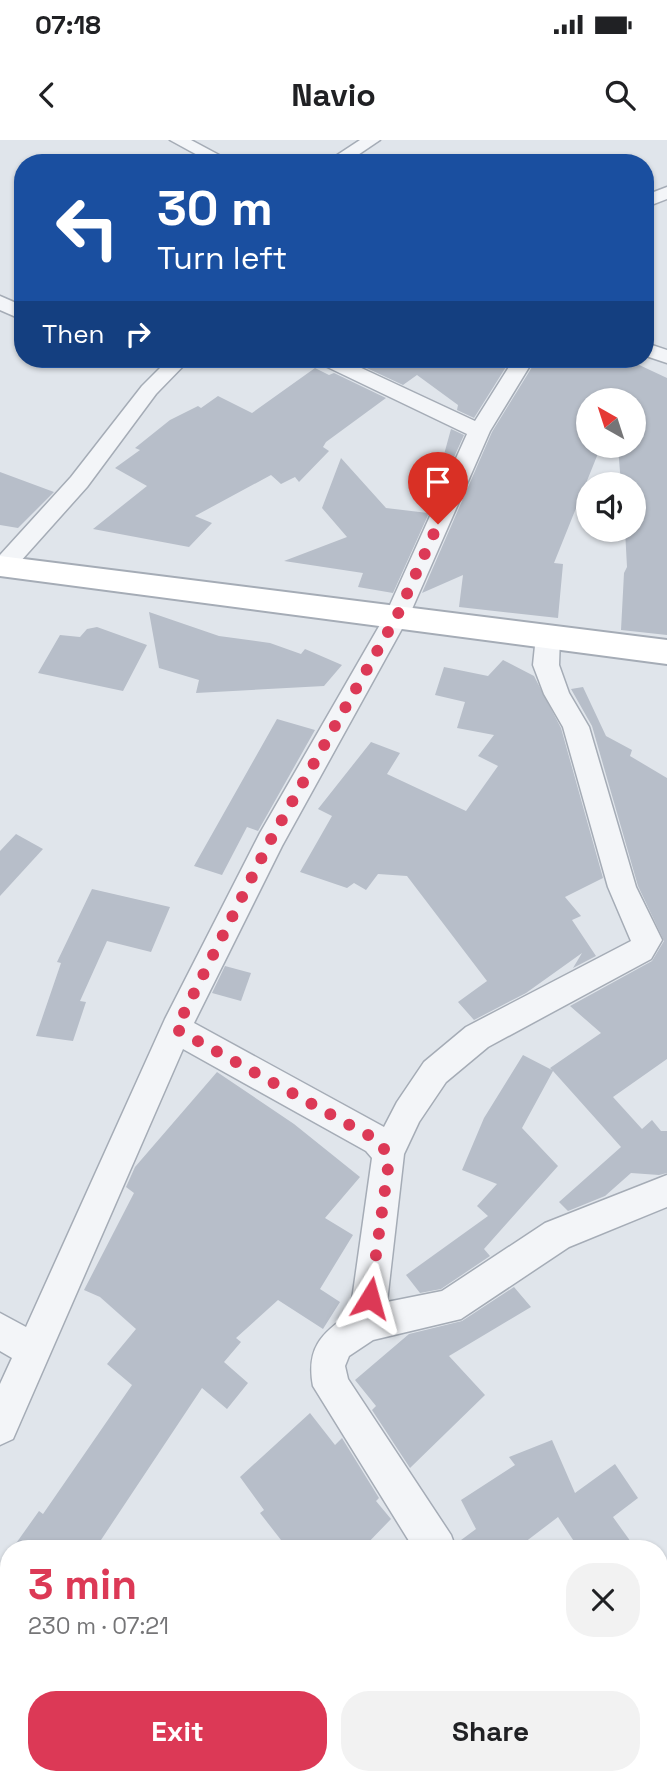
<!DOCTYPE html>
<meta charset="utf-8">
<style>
body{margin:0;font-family:"Space Grotesk",sans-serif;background:#f2f2f2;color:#202124;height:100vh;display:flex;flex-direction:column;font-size:26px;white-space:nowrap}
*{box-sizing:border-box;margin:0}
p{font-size:23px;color:#757577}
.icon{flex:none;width:38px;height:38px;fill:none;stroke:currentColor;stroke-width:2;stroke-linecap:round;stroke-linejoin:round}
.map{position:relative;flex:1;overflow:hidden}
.panel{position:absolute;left:0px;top:1400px;width:668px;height:245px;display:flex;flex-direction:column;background:#fff;border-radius:28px 28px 0 0;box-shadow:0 2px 5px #0004}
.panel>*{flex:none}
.hud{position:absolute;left:14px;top:14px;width:640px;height:214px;border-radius:28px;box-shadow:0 2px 5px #0004;background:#1a4fa0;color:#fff;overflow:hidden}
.needle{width:46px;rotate:321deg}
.controls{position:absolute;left:576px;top:248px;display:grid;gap:14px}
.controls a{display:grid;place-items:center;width:70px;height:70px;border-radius:50%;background:#fff;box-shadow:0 2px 5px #0004;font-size:35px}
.pin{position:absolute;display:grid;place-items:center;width:60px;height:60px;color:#fff;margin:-72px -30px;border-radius:50% 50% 50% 0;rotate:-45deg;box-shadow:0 0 7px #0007}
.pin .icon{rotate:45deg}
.me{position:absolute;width:77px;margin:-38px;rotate:8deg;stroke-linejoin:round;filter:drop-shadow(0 0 5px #0008)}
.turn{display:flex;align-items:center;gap:24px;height:147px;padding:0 28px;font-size:32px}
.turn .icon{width:91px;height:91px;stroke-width:2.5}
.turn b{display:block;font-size:49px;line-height:60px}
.then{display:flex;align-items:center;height:66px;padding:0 28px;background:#0003;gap:14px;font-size:26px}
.round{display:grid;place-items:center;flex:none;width:74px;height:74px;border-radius:28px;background:#f2f2f2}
.overview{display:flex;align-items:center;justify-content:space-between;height:119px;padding:0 28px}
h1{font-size:42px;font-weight:700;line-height:52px;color:#dc3956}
.action{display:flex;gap:14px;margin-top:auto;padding:14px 28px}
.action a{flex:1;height:80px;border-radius:28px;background:#dc3956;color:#fff;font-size:28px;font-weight:700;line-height:80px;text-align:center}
.action a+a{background:#f2f2f2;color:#202124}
.status{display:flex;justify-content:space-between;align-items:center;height:49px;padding:0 35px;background:#fff;direction:ltr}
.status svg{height:19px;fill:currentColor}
header{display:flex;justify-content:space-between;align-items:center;height:91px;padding:0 28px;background:#fff;font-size:32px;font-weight:700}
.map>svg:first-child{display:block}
.building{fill:#b7bec9}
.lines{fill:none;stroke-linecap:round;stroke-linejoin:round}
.street-casing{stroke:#a5acb6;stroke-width:3}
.secondary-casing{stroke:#a5acb6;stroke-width:4}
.street{fill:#f3f5f8;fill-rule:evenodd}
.secondary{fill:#fff;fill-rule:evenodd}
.route{stroke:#dc3956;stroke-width:12;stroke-dasharray:0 21.6}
</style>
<div class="status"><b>07:18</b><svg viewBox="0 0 49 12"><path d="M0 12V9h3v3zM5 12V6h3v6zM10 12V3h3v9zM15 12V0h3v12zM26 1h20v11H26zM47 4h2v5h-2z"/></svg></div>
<header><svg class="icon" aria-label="back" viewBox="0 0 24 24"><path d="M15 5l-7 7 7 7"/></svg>Navio<svg class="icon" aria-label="search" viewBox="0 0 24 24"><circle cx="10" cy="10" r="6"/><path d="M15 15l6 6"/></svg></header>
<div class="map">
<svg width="667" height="1645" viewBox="0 0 667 1645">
<rect width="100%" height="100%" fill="#e0e5eb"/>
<!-- building -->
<g class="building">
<path d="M365,219H511L474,278L457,270L458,265L417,235L403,245L356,223Z"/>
<path d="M537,219H637L635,223L667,238V495L621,490L624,433L627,427L625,390H634V345H621L618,306H634V261H588V306H601L554,423L563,424L558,478L459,467L463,435L422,453L492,292Z"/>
<path d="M315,228L329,235L334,233L386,258L326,302L323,307L329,311L299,342L295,337L281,344L271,335L195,376L212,383L189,407L93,389L147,346L115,328L140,310L135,308L170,280L198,266L201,268L218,256L252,273Z"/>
<path d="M451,289L464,295L393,453L358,447L363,433L284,421L347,397L322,368L341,318L386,368L428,373Z"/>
<path d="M0,332L54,352L18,388L0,385Z"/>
<path d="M149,472L219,496L270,503L301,514L305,509L342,525L324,546L196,553L199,540L159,528Z"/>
<path d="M97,487L147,505L123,551L38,533L60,495L80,497L87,489Z"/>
<path d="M503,520L534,536L561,588L603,738L565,757L581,776L572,780L596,816L573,828L582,813L526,853L474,880L458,862L487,841L407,736L378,734L366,750L354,743L347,748L300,732L332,676L318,669L371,602L400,613L387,634L466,671L498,626L478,616L494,595L457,588L465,562L435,555L444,527L488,536Z"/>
<path d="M583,547L606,596L632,610L630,616L667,638V919L613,957L642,989L652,980L661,991H667V1033L659,1035L631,1033L605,1056L568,1071L559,1062L621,1007L553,931L522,988L558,1026L484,1109L490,1116L441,1149L420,1153L406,1135L488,1076L477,1066L497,1044L462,1030L484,978L523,915L552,930L550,928L601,893L570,866L652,821L664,801L638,746L592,586L571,549Z"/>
<path d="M277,579L315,590L258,691L247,687L222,735L194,726Z"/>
<path d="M16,694L43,709L0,756V711Z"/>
<path d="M92,749L170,767L151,812L107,801L80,861L86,862L73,901L36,896L61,823L57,822Z"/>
<path d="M225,826L251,833L241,861L212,853Z"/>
<path d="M217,932L294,984L360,1037L325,1078L353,1095L320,1149L340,1162L323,1189L278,1160L236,1198L241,1202L224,1222L248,1243L227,1269L202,1248L95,1409H12L39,1371L43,1374L132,1245L107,1224L136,1189L100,1157L84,1150L134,1053L126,1047L135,1027Z"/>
<path d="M514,1147L531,1167L449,1216L485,1255L410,1328L372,1270L376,1266L355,1240L409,1194L462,1181Z"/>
<path d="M310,1273L335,1305L342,1298L379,1358L376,1361L391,1379L362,1409H288L260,1373L264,1370L240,1337Z"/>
<path d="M552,1300L575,1353L615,1324L638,1358L613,1377L636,1409H579L558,1377L516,1409H458L457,1403L476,1389L461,1360L515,1325L509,1317Z"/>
</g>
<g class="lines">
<!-- street casing -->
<g class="street-casing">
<g id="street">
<path d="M170,0H191L234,23H212Z"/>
<path d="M360,0H380L346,23H325Z"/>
<path d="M667,47V59L646,67V55Z"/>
<path d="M0,156L23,166V180L0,170Z"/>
<path d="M646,203L667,210V223L646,216Z"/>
<path d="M169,219H190L156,254L87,347L11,432L0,433V415L71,337L142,246Z"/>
<path d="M316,219H342L475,281L514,219H534L490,291L409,476L282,706L194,883L384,987L397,962L424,922L466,887L631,801L608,747L563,587L544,554L533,525L536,496L539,490L548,487L557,490L560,496L559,525L569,553L589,587L636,747L662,800L651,819L488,907L446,942L419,982L404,1014L387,1162L442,1151L545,1083L667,1035V1067L569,1107L461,1179L373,1200L349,1216L345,1226L348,1239L451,1395L456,1409H414L313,1246C306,1209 321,1193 350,1174L372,1018L366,1011L183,909L13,1299L0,1305V1244L12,1218L0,1211V1173L26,1187L165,879L260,693L385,476L467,294L319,223Z"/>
<path d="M606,1636H655L658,1645H609Z"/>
</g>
</g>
<!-- secondary casing -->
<g class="secondary-casing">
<path id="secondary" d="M0,416L667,500V524L0,436Z"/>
</g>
<!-- street -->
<use href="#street" class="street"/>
<!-- secondary -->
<use href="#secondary" class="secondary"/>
</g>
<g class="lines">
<!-- route -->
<path class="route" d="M370,1158L388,1028L387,1013L377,1000L176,889L270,701L397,476L438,384"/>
</g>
</svg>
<div class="controls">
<a><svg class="needle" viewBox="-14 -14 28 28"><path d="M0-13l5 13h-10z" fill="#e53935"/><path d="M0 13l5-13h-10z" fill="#757577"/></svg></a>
<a><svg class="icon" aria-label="sound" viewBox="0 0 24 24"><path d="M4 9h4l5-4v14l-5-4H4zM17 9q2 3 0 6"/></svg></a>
</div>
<div class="pin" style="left:438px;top:384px;background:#d93025"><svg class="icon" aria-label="arrive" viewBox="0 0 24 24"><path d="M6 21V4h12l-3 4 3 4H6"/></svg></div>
<svg class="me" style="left:370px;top:1158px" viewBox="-20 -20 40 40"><path d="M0-17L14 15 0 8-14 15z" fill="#dc3956" stroke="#fff" stroke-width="4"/></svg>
<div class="hud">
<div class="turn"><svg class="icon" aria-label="left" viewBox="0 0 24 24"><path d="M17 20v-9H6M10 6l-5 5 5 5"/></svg><div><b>30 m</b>Turn left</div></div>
<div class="then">Then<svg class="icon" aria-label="right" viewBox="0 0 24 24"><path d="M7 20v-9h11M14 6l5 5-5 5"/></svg></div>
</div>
<section class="panel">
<div class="overview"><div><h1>3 min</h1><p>230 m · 07:21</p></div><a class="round"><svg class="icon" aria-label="close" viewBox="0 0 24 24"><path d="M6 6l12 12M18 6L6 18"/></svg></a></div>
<div class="action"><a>Exit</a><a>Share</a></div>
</section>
</div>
